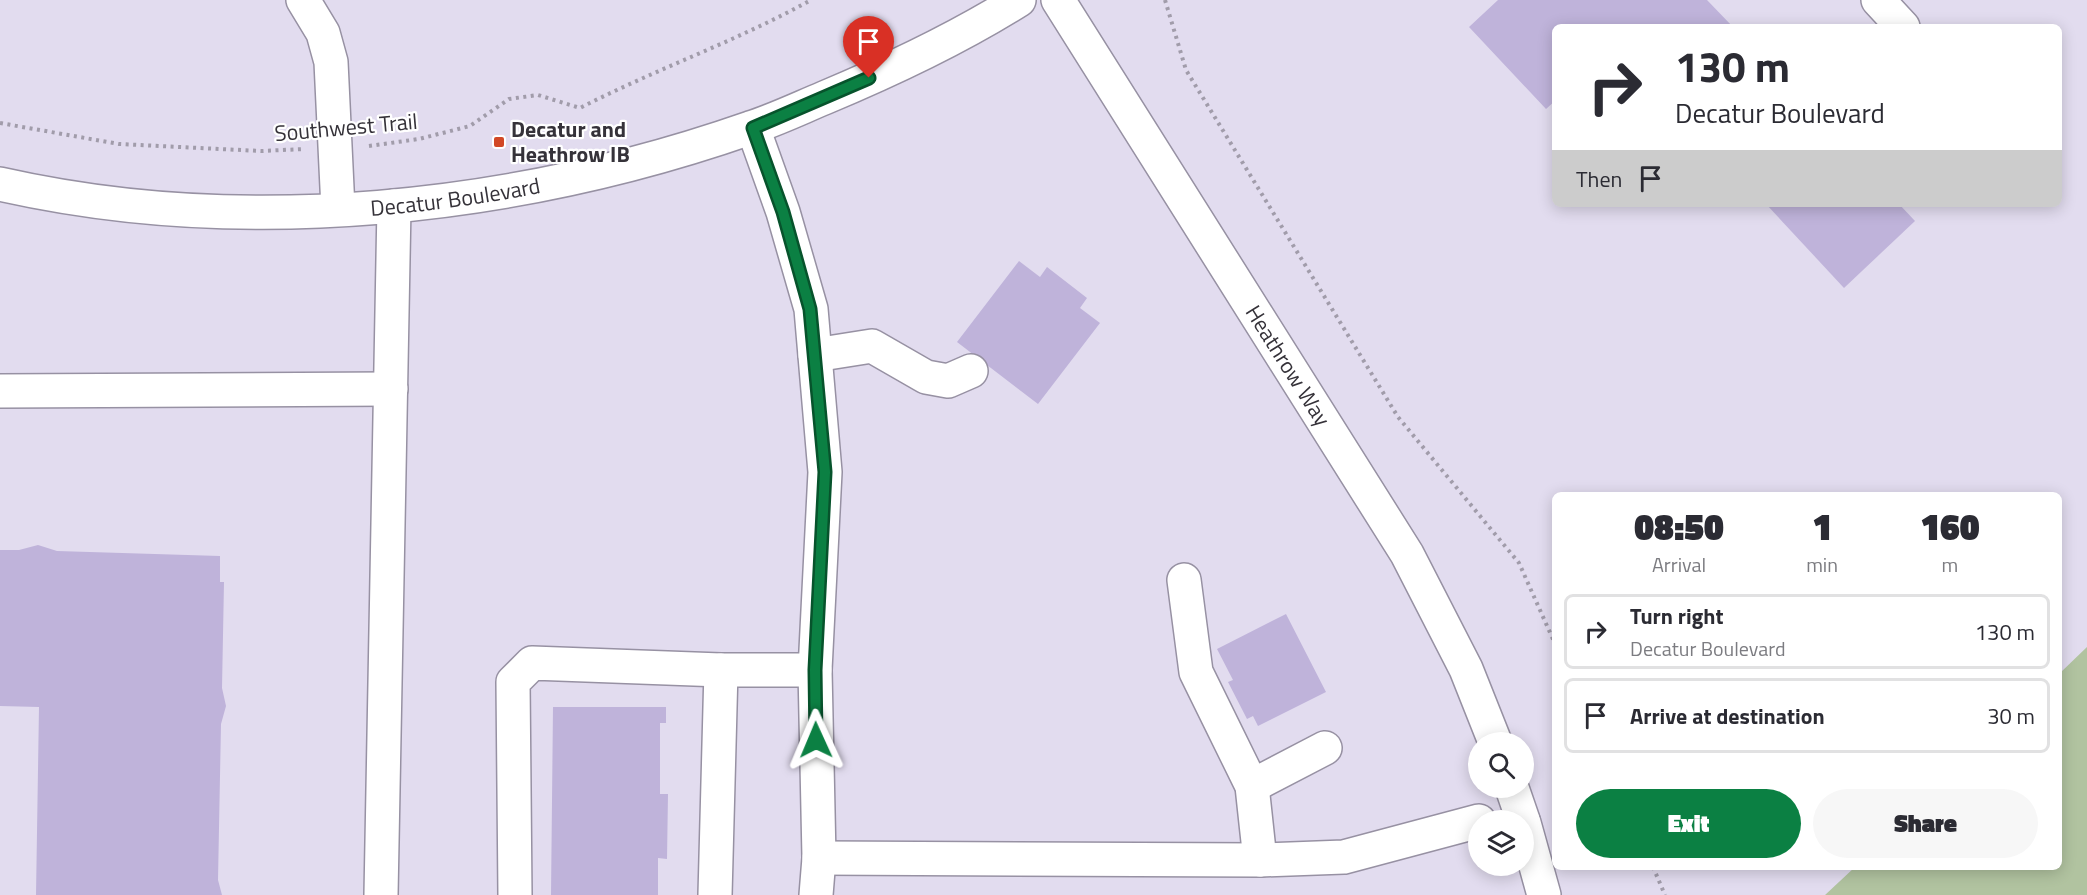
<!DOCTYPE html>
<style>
body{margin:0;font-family:"Titillium Web",sans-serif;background:#f7f7f7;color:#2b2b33;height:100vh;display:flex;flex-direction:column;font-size:22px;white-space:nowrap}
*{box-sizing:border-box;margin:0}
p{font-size:20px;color:#7c7c81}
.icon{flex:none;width:33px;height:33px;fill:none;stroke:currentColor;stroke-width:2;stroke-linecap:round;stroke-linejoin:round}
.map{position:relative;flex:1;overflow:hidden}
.drawer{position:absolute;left:1552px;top:492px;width:510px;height:378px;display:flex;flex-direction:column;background:#fff;border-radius:9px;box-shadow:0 3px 15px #0003}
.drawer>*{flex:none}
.guide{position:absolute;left:1552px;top:24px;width:510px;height:183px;border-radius:9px;box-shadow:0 3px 15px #0003;background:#fff;color:#2b2b33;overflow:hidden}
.tools{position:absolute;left:1468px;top:732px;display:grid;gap:12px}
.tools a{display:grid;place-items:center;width:66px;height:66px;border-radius:50%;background:#fff;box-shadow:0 3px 15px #0003;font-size:30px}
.pin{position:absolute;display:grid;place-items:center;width:51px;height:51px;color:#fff;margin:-62px -26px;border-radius:50% 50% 50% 0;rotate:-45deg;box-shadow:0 0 6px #0007}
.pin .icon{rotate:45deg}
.me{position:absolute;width:66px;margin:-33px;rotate:359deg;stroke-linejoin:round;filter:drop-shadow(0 0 4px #0008)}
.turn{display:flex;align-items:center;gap:21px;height:126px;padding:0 24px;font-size:27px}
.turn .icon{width:78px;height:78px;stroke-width:2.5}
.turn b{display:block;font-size:42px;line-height:51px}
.then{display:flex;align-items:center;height:57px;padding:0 24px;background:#0003;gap:12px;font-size:22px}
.eta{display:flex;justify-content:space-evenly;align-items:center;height:102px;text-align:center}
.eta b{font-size:36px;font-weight:800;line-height:42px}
.cta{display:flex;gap:12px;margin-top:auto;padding:12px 24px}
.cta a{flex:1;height:69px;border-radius:36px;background:#0b8043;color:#fff;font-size:24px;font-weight:800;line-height:69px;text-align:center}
.cta a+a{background:#f7f7f7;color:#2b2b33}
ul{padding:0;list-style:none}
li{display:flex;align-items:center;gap:18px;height:75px;margin:0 12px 9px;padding:0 12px;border:3px solid #e1e1e2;border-radius:9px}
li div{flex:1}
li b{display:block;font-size:22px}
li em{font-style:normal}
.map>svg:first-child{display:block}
.green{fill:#b1c3a0}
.building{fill:#bfb3da}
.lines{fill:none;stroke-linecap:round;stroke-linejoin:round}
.minor-casing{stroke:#9791a3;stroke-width:36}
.path{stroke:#a19caa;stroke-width:4;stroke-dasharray:3 4.5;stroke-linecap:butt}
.minor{stroke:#fff;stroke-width:33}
.route-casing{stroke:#07532c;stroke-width:15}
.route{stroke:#0b8043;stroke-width:10}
.poi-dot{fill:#d24826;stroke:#fff;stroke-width:2}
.labels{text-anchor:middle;stroke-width:4.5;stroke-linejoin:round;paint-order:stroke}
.street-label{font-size:22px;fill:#353239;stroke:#fff}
.poi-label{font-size:22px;font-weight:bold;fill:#353239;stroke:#fff;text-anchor:start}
</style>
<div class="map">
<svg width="2087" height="895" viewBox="0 0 2087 895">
<rect width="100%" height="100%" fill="#e2dcef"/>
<!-- green -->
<path class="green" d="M2087,647V895H1825L1855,867H2060V673Z"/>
<!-- building -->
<g class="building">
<path d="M1498,0H1707L1733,27H1556V100L1546,109L1469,27Z"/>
<path d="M1766,204H1899L1915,221L1844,288Z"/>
<path d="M1019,261L1040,277L1047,267L1087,298L1080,308L1100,323L1038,404L957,342Z"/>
<path d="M38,545L57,551L220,556V582H224L222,688L226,706L221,724L218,880L222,895H36L39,707L0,706V550H19Z"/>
<path d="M1286,614L1326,692L1258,726L1253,716L1247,719L1228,682L1233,680L1217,649Z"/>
<path d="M553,707H666V723H660V794H668L667,859L658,858V895H551Z"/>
</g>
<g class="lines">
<!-- minor casing -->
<g class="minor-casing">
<g id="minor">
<path d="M303,0L323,33L331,62L338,209"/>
<path id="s1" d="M1058,0L1407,554L1466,669L1495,742"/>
<path d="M1878,0L1903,27"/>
<path d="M753,128L783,212L811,309L825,472L815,670L819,858L816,895"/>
<path id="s2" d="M0,184C244,239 515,210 750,128C775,120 800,108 824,98C891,70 957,39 1019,0"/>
<path d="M815,355L872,346L926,377L948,381L971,371"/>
<path d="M0,391L391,389"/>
<path d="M1184,580L1196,672L1252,786L1260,860"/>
<path d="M1252,786L1325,748"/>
<path d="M1512,788L1523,820"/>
<path d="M1524,823L1544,895"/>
<path d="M819,858L1260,860L1344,857L1479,821"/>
<path d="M381,895L394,206"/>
<path d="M515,895L513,682L532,663L721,670H815"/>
<path d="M715,895L721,670"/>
</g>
</g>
<!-- path -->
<g class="path">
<path d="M1165,0L1186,70L1398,417L1519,563L1556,646"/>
<path d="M0,123L119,144L261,151L304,149"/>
<path d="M369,146L419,139L470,126L509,99L538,95L580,108C656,69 737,41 811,0"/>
<path d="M1653,867L1665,895"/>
</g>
<!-- minor -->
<use href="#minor" class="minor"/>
</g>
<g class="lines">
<!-- route casing -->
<g class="route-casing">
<path id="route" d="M816,740L815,670L825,472L810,309L783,212L753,128L869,78"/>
</g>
<!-- route -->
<use href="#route" class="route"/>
</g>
<!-- markers -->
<rect class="poi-dot" x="493" y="136" width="12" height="12" rx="3"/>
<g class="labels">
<!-- street labels -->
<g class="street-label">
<text transform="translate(346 127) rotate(-5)" y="8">Southwest Trail</text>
<text dy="8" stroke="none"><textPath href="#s2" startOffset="458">Decatur Boulevard</textPath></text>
<text dy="8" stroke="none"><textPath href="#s1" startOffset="432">Heathrow Way</textPath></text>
</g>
<!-- poi labels -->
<g class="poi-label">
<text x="511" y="137">Decatur and<tspan x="511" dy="25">Heathrow IB</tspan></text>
</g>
</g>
</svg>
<div class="tools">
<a><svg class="icon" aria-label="search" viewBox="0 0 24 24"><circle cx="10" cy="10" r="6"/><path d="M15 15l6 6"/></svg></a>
<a><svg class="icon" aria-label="layers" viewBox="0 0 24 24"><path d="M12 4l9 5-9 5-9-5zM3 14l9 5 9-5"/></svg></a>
</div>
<div class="pin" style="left:869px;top:78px;background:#d93025"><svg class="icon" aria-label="arrive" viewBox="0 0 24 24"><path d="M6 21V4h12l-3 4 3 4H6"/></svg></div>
<svg class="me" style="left:816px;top:740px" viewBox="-20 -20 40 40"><path d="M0-17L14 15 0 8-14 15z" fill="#0b8043" stroke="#fff" stroke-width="4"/></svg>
<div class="guide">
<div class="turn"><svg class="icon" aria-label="right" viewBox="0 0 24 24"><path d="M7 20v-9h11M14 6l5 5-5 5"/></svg><div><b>130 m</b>Decatur Boulevard</div></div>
<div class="then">Then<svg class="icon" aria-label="arrive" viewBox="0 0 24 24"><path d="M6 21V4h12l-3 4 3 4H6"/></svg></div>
</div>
<section class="drawer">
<div class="eta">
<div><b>08:50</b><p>Arrival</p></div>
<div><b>1</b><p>min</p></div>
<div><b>160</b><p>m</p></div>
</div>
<ul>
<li><svg class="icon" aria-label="right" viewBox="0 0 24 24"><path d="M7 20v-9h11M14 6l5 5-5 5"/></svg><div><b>Turn right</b><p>Decatur Boulevard</p></div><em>130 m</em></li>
<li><svg class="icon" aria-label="arrive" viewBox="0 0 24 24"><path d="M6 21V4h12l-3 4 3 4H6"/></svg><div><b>Arrive at destination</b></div><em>30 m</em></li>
</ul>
<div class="cta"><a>Exit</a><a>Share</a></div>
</section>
</div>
